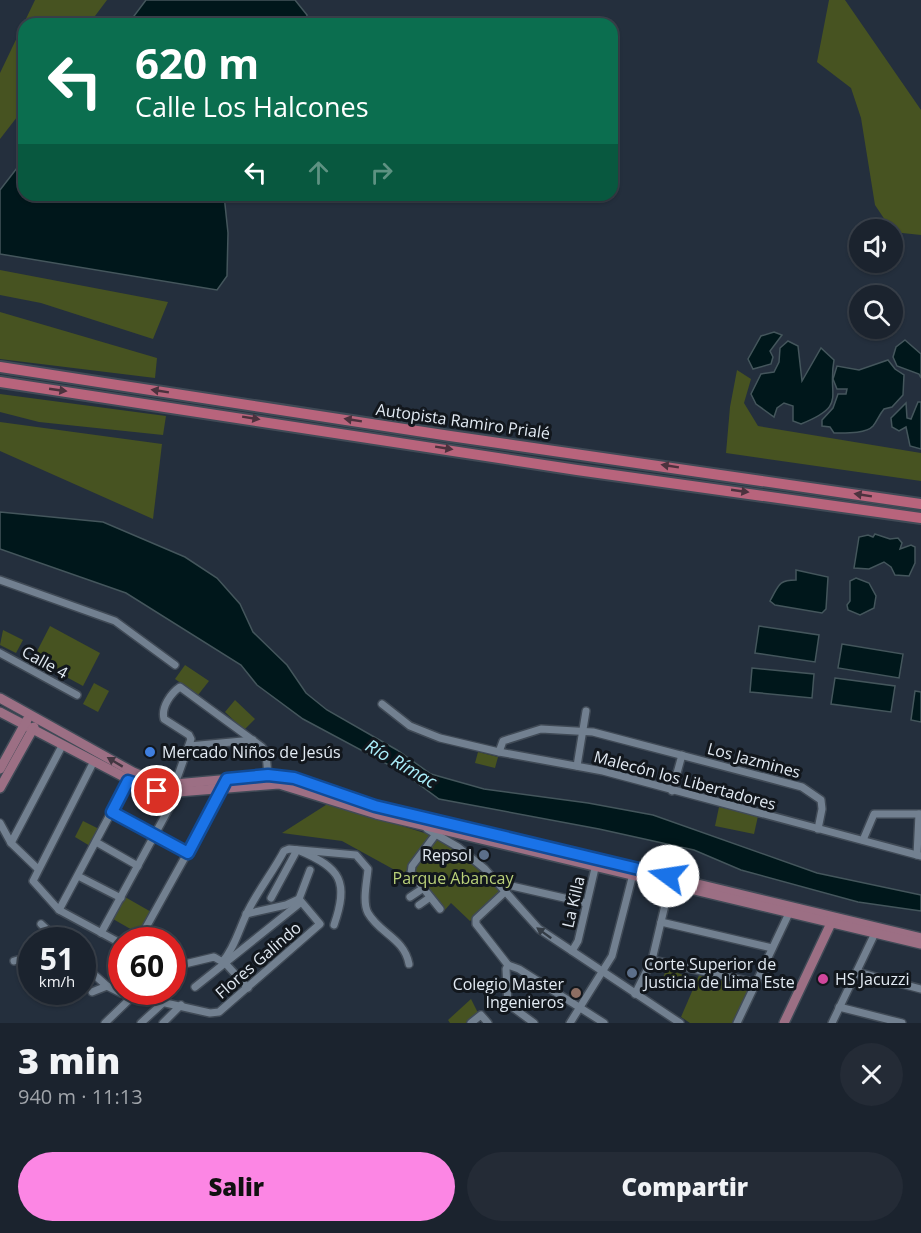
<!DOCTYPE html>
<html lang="es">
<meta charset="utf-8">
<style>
body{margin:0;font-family:"Open Sans",sans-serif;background:#242b36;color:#f1f3f6;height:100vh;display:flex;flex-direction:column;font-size:22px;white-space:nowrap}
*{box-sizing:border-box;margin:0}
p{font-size:20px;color:#a0a4aa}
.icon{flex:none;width:33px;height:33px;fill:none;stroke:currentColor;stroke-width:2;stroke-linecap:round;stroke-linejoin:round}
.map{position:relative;height:1023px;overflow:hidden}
.details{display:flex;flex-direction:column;background:#1b232e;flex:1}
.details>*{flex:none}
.banner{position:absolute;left:18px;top:18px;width:600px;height:183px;border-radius:18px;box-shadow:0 2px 4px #0004,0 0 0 2px #39404a;background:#0b6e4f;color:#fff;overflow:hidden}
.fabs{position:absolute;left:849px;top:219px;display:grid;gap:12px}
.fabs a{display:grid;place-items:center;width:54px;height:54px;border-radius:50%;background:#1b232e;box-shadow:0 2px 4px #0004,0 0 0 2px #39404a;font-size:30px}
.speed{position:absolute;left:18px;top:927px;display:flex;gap:12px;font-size:30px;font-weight:700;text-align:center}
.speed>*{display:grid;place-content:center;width:78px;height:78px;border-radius:50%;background:#1b232e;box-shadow:0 2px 4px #0004,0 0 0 2px #39404a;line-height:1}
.speed small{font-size:15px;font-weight:400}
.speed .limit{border:9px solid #d22;background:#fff;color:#111}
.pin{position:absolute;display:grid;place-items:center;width:51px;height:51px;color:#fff;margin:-26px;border:3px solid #fff;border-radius:50%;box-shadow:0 2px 6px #0007}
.me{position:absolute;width:66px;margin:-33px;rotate:284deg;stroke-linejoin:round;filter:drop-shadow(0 0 4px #0008)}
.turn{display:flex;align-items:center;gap:21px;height:126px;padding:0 18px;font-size:27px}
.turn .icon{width:78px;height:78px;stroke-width:2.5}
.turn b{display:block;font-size:42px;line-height:51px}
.lanes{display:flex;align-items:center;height:57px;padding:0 18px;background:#0003;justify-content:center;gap:30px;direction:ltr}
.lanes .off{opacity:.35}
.round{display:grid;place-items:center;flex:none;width:63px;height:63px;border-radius:32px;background:#242b36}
.summary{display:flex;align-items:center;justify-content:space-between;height:102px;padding:0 18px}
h1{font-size:36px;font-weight:800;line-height:45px}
.button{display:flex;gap:12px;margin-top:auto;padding:12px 18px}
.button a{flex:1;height:69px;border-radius:36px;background:#fc86e4;color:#111;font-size:24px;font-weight:800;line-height:69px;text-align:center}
.button a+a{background:#242b36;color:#f1f3f6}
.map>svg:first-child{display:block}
.green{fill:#475321}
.water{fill:#00171b;stroke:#44565c;stroke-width:1.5}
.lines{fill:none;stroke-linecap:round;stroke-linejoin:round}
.minor-casing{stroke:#404a56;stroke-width:10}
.major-casing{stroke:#404a56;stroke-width:12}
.highway-casing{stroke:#404a56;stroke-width:14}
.minor{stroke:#728090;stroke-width:7}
.major{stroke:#9c6f84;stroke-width:9}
.highway{stroke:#b8647c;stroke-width:10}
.oneway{fill:#4c323e}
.oneway2{fill:#423641}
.oneway3{fill:#343c45}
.route-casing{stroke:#114b97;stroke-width:15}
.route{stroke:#1a73e8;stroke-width:10}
.shop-dot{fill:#3f7fe0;stroke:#12171d;stroke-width:2}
.service-dot{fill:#5c6f8a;stroke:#12171d;stroke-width:2}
.hotel-dot{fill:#d1479c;stroke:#12171d;stroke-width:2}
.education-dot{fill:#8d6e63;stroke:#12171d;stroke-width:2}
.labels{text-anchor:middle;stroke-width:6;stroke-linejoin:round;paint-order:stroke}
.street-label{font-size:16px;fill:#e2eaf3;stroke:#12171d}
.poi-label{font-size:16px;fill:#e2eaf3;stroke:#12171d;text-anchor:start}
.park-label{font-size:16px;fill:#bad179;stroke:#12171d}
.water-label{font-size:18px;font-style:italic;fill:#a9edf9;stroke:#12171d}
</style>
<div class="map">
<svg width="921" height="1023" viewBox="0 0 921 1023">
<rect width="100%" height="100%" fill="#242f3d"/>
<!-- green -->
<g class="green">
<path d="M35,0H107L89,24H24V108L0,139V73Z"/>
<path d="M829,0H845L921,110V235L893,232L875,205L861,118L851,88L817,62Z"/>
<path d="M0,270L168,302L153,339L41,303L0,295Z"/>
<path d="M0,312L157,358L155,378L0,359Z"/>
<path d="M737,370L751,379L744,403L758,426L921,453V481L726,453L730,407Z"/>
<path d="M0,394L166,416L163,435L39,422L0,412Z"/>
<path d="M0,422L162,444L153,519L0,451Z"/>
<path d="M50,626L100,653L83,686L33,659Z"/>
<path d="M3,630L23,640L16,653L0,645Z"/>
<path d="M185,665L209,681L198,695L175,679Z"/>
<path d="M94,683L109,691L98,712L83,704Z"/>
<path d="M235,700L255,719L244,730L225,712Z"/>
<path d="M478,752L498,757L495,768L475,763Z"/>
<path d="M329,803L434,836L468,860L501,892L470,921L451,903L444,911L410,868L402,874L342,841L282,833Z"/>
<path d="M719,807L758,816L754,834L715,826Z"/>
<path d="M83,821L99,829L90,846L75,837Z"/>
<path d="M125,897L153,913L141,935L113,919Z"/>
<path d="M667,968L685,976L679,989L661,982Z"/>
<path d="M700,973L751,986L734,1023H690L681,1017Z"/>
<path d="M471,999L479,1015L470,1023H450L448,1020Z"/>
</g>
<!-- water -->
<g class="water">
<path d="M146,0H295L307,15L306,24H128Z"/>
<path d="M24,159V195H224L228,233L227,276L217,290L0,254V190Z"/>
<path d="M774,332L782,335L770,351L773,357L771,364L753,369L748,359L761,336Z"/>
<path d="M905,340L921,354V378L919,374L897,366L893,357L896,347Z"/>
<path d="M788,341L798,346L802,381L821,348L834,360C827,398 848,405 801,424L793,421V406L784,403L777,408L774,417L756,404L751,394L761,374L774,372L779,362L780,348Z"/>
<path d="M888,360L895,369L904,375L903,395L892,407L884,409C879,415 877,421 873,426C866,434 845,433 834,433L830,427L822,426V420L833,408L838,394H846L847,389H837L833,379L837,366L859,370Z"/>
<path d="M918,402H921V449L910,446L906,427L899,431L892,427L891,418L906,403L907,418L911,419Z"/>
<path d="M0,512L103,522L185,557L217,578L240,604L253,632L287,665L306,693L327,710L397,750L431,774L484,789L588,803L653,815L817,873L921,895V911L858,902L741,870L694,850L599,829L439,799L402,772L303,719L257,685L241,665L126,593L0,549Z"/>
<path d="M875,534L890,539L898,538L902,543L900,549L911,545L915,547V563L909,576L895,575L891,567L884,562L869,569L854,568L859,537L868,535L873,537Z"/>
<path d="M796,570L828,577L826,609L822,613L775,605L770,601C779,585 778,580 796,580Z"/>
<path d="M856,578L869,583L876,596L874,608L860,615L848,610L847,605L850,601V581Z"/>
<path d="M759,626L819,635L815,662L755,653Z"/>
<path d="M842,644L903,654L899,678L838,668Z"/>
<path d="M752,668L814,674L812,698L750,692Z"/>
<path d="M835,678L895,686L891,712L831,704Z"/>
<path d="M915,691L921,692V722L911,720Z"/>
</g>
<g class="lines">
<!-- minor casing -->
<g class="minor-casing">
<g id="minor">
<path d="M0,580L115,621L175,665"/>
<path d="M0,653L77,695"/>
<path d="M382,704L410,726L440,738L499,752L603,771L921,856"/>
<path d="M189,746L253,740"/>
<path d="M499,752L503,741L541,729L593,732L802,787L821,800L822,809L818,829"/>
<path d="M93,763L33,881L59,910L122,944"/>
<path d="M577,766L586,711"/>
<path d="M175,784L191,739L189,735L164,719C161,707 171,693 180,687L262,747L266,754L268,775"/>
<path d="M672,791L682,755"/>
<path d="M112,812L188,853"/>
<path d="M0,823L11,843L38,869"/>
<path d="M427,829L458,847L485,869L539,929L680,1023"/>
<path d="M436,834L412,866L411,873L440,909"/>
<path d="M863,840L874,814H921"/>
<path d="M96,842L138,866"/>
<path d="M11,843L62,746"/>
<path d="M300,851C341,868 349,882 334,925"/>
<path d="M917,855L919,814"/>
<path d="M78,876L121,898"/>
<path d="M499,883L586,903"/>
<path d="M506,891L476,919V924L508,965L519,969L604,1023"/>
<path d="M410,897L422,889"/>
<path d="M271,898L297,850"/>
<path d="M419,905L429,898"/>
<path d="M59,910L128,781"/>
<path d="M246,914L286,905L299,899"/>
<path d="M661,922L772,948"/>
<path d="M41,924L58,940"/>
<path d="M101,933L178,792"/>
<path d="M139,940L224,787"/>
<path d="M572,951L578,941L596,864"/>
<path d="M652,960L756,983"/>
<path d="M14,961L32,956"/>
<path d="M223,961C236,946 240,925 250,907C260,888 274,870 284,851L289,849L356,855L368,869C367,881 362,902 368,913C380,934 404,938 409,964"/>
<path d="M82,964L107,986L121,993L210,1013L219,1012L320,924L299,899L310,870"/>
<path d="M508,965L506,969L508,1004L534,1023"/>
<path d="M172,967L214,957L226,964L248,988"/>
<path d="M857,972L921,989"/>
<path d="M195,987L300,903"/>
<path d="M92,992L107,986"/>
<path d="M635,994L652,960L670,884"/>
<path d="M839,1007L902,1023"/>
<path d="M105,1023L132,997"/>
<path d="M141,1023L164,1002"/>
<path d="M163,1023L181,1005"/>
<path d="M471,1023L481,1015L488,1023"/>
<path d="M570,1023L612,956L633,874"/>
<path d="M737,1023L791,909"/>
<path d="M832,1023L876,931"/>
</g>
</g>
<!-- major casing -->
<g class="major-casing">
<g id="major">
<path d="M0,698L133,772L157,782L175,784L277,775L294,778L375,806L921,938"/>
<path d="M0,712L145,788L178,792L279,784L376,814L921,944"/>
<path d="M0,769L27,720"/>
<path d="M0,788L34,727"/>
<path d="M784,1023L833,919"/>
</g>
</g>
<!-- highway casing -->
<g class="highway-casing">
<g id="highway">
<path d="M0,367L450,436L921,504"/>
<path d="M0,382L577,470L921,518"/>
</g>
</g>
<!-- minor -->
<use href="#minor" class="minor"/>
<!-- major -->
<use href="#major" class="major"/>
<!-- highway -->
<use href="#highway" class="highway"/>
</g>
<!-- one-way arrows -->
<defs><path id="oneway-solid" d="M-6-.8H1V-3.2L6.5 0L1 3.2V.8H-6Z" transform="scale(1.5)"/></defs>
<g class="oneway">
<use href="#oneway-solid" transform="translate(58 390) rotate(8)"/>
<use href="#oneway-solid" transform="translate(160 391) rotate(-171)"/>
<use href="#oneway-solid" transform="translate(251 418) rotate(9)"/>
<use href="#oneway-solid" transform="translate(353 420) rotate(-171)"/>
<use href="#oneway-solid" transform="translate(444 448) rotate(9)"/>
<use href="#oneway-solid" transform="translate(670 466) rotate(-171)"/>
<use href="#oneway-solid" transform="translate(740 491) rotate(8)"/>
<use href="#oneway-solid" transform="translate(863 495) rotate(-171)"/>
</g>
<use class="oneway2" href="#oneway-solid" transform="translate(115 762) rotate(-149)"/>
<use class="oneway3" href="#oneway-solid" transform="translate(544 933) rotate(-144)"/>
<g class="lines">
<!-- route casing -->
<g class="route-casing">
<path id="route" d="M157,791L128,781L112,812L188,853L227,779L268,775L294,778L375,806L668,876"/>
</g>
<!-- route -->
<use href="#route" class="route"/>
</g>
<!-- markers -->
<circle class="shop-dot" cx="150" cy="752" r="6"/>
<g class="service-dot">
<circle cx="484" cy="855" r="6"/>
<circle cx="632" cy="973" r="6"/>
</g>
<circle class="hotel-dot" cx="823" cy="979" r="6"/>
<circle class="education-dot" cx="576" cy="993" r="6"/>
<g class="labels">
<!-- street labels -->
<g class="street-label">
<text transform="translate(463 421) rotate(8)" y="6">Autopista Ramiro Prialé</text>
<text transform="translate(45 662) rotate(29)" y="6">Calle 4</text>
<text transform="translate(754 760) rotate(15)" y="6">Los Jazmines</text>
<text transform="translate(685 780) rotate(15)" y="6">Malecón los Libertadores</text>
<text transform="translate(573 902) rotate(-77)" y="6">La Killa</text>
<text transform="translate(258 960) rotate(-41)" y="6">Flores Galindo</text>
</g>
<!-- poi labels -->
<g class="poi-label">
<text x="162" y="758">Mercado Niños de Jesús</text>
<text x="472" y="861" text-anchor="end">Repsol</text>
<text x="644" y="970">Corte Superior de<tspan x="644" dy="18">Justicia de Lima Este</tspan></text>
<text x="835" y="985">HS Jacuzzi</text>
<text x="564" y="990" text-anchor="end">Colegio Master<tspan x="564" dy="18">Ingenieros</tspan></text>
</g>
<!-- park labels -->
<g class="park-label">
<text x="453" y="884">Parque Abancay</text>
</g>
<!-- water labels -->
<g class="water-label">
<text transform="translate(401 764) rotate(30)" y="6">Río Rímac</text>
</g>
</g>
</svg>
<div class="fabs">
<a><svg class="icon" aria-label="sound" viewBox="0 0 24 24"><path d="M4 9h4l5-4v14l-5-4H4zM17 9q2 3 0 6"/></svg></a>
<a><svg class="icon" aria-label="search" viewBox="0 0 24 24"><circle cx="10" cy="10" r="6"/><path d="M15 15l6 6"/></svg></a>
</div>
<div class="speed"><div>51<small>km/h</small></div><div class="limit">60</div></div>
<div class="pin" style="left:157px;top:791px;background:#d93025"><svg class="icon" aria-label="arrive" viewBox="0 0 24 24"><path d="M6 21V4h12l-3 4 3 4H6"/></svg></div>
<svg class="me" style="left:668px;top:876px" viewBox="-20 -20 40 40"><circle r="19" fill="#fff"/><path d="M0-13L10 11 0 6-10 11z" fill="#1a73e8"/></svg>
<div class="banner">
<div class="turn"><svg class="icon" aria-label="left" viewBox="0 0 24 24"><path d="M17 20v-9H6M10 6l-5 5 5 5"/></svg><div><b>620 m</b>Calle Los Halcones</div></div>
<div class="lanes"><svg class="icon" aria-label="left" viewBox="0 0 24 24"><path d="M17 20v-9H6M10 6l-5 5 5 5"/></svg><svg class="icon off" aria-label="ahead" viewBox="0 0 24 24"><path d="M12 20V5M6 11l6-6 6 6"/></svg><svg class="icon off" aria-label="right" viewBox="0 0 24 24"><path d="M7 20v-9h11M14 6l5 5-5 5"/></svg></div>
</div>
</div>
<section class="details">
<div class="summary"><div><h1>3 min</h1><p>940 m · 11:13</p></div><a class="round"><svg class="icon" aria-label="close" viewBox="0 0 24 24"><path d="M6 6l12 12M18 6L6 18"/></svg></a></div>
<div class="button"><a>Salir</a><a>Compartir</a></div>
</section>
